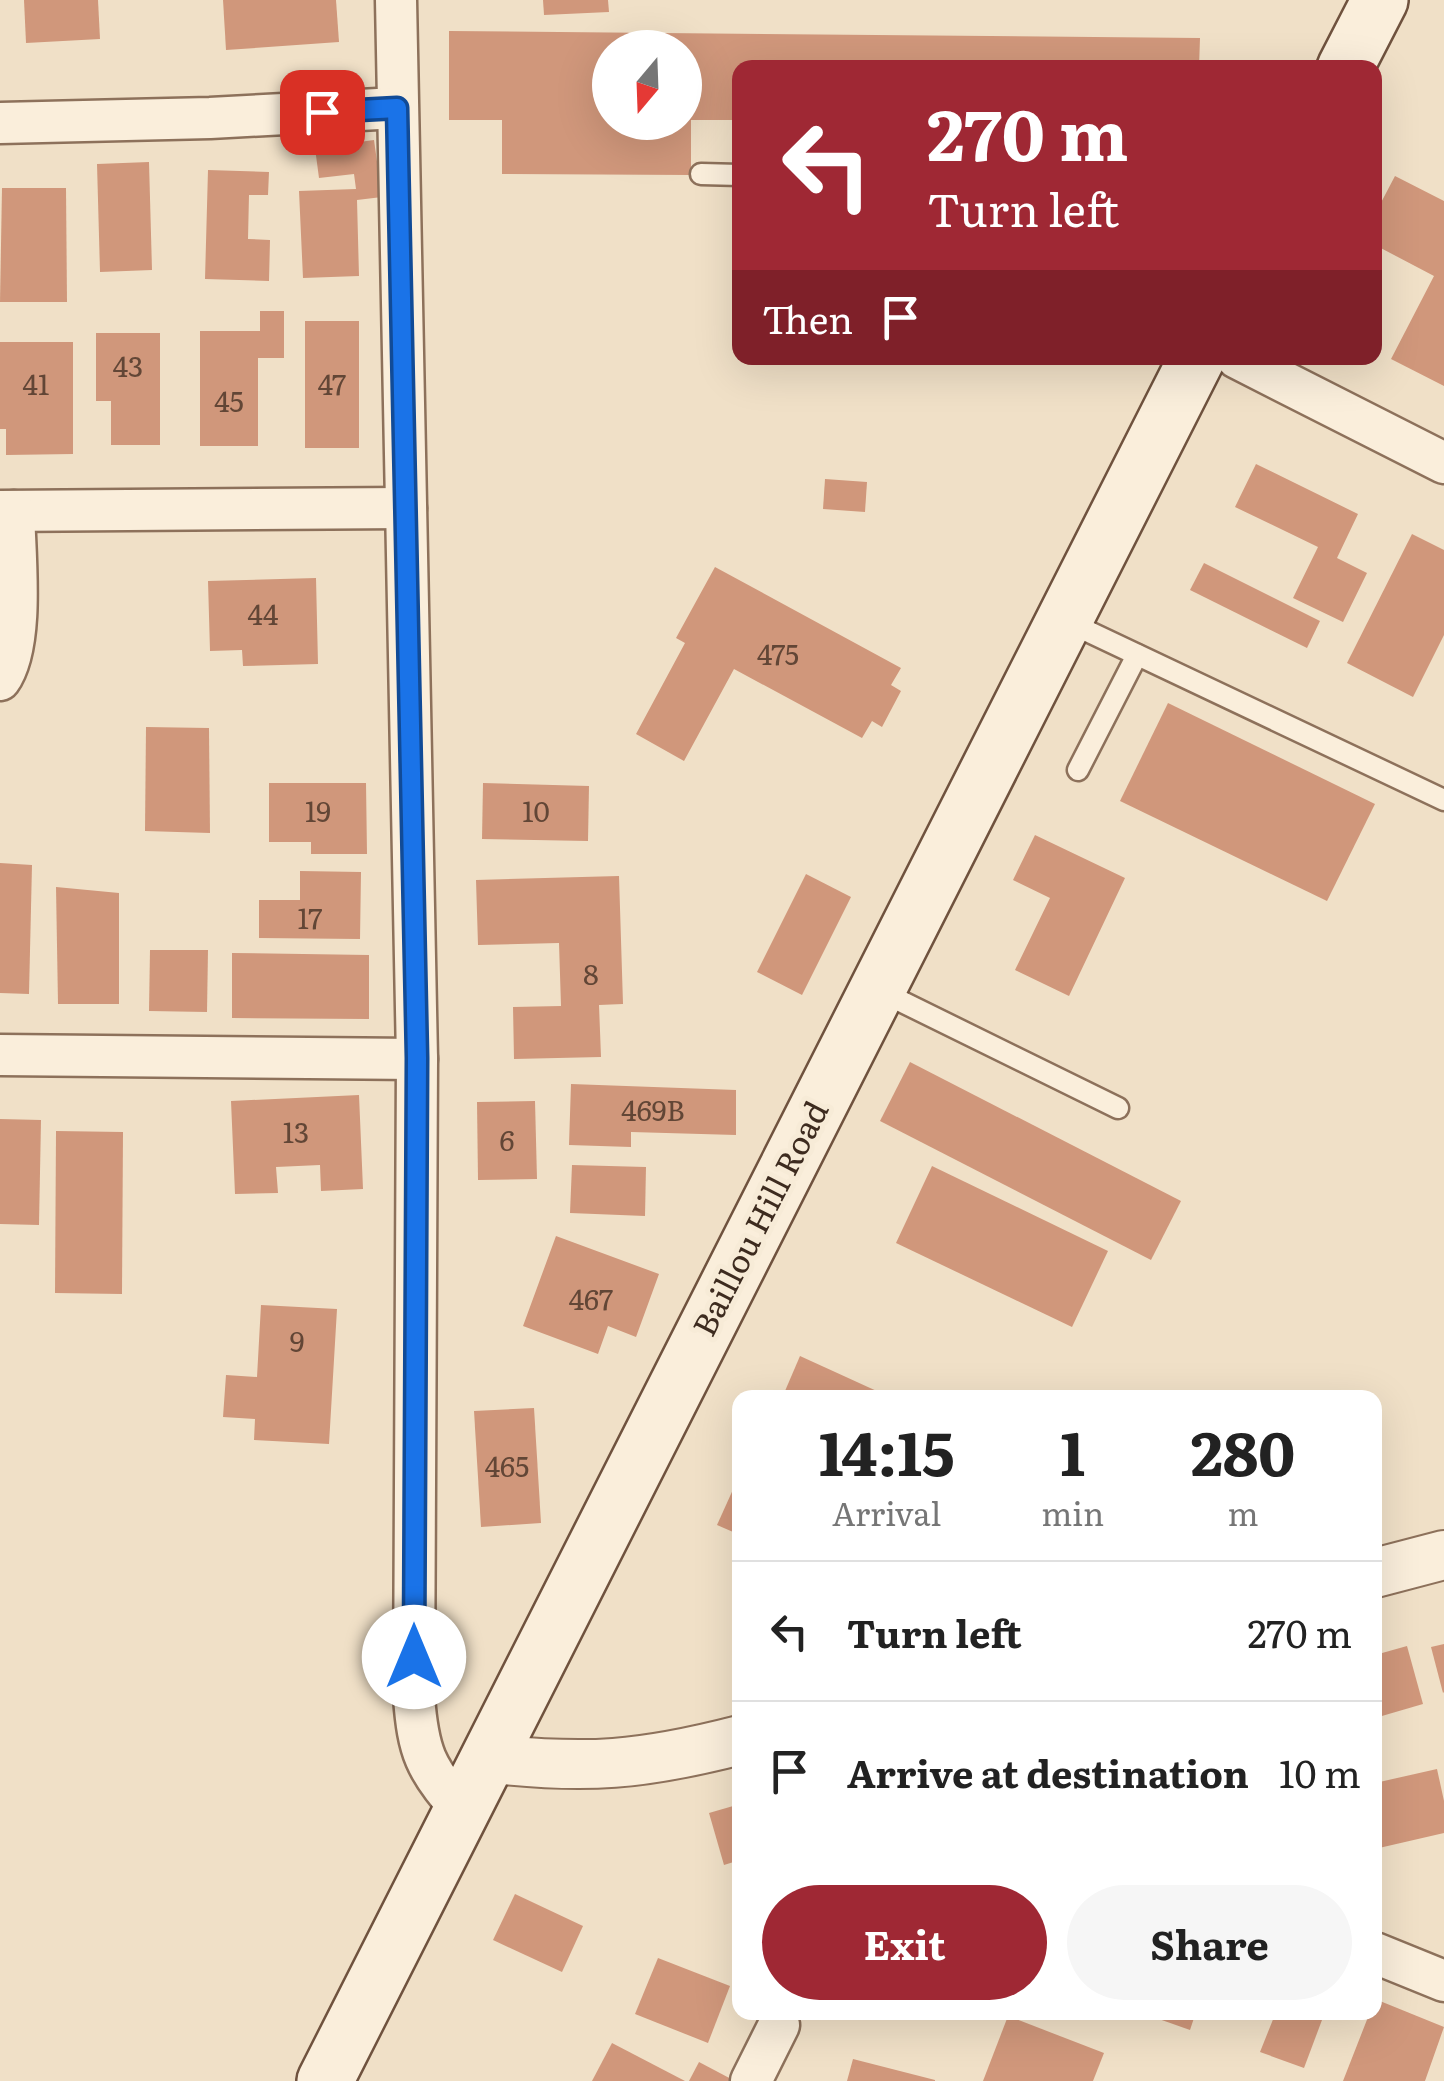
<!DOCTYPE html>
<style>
body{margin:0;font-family:Literata,serif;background:#f6f6f6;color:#222;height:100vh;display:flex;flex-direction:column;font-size:38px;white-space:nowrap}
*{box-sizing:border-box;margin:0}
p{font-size:32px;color:#767676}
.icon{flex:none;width:55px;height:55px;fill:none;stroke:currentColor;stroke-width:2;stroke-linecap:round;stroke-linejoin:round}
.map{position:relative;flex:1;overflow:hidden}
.panel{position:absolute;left:732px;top:1390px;width:650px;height:630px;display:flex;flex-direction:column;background:#fff;border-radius:20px;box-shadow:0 10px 40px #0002}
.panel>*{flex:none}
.hud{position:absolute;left:732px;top:60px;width:650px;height:305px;border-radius:20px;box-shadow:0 10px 40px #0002;background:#9f2834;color:#fff;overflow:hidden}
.needle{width:65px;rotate:199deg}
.fabs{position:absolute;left:592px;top:30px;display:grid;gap:20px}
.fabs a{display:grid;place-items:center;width:110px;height:110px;border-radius:50%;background:#fff;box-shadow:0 10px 40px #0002;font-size:50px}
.pin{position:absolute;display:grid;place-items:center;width:85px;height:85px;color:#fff;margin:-42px;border-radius:20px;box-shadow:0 5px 15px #0006}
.me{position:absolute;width:110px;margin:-55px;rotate:0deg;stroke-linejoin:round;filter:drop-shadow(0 0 8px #0008)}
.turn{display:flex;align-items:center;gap:35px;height:210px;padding:0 30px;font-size:45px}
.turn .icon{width:130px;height:130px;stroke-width:2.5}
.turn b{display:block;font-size:70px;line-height:85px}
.then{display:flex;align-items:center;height:95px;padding:0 30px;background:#0003;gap:20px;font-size:38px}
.eta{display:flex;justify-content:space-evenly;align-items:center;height:170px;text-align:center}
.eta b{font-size:60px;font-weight:700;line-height:70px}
.cta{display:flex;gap:20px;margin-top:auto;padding:20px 30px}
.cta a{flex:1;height:115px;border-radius:60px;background:#9f2834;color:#fff;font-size:40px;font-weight:700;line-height:115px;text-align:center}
.cta a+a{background:#f6f6f6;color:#222}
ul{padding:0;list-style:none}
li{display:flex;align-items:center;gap:30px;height:140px;padding:0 30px;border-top:2px solid #e0e0e0}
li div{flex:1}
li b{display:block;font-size:38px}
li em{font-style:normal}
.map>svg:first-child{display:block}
.building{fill:#d0977b;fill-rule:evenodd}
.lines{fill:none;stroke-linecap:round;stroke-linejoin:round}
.service-casing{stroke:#8d715b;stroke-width:25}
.minor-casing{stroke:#8d715b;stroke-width:45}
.tertiary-casing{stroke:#8d715b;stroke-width:52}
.secondary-casing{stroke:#6f523e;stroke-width:60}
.service{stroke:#faeedb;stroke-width:20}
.minor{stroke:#faeedb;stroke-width:40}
.tertiary{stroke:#faeedb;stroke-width:48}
.secondary{stroke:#faeedb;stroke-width:55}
.route-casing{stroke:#114b97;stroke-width:25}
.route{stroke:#1a73e8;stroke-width:18}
.labels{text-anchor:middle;stroke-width:10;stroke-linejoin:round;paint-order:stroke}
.number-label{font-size:28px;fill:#624636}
.street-label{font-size:32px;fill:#3d2b1f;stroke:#f7ebd7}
</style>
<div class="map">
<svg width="1444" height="2081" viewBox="0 0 1444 2081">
<rect width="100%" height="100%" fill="#f0e0c7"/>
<!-- building -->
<g class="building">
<path d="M24,0H98L100,39L26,43Z"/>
<path d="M223,0H336L339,42L226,50Z"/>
<path d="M543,0H608L609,12L544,15Z"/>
<path d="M449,31L1200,38L1199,68H740V120H691V175L502,174V120H449ZM610,48H685V122H610Z"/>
<path d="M374,140L382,197L357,200L359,276L303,278L299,191L356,189L354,174L319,178L315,148Z"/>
<path d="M149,162L152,270L100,272L97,164Z"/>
<path d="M208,170L269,172L268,195H249L248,239L270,240L269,281L205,279Z"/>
<path d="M1395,176L1444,201V386L1391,359L1434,276L1375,245V214Z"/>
<path d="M2,188H66L67,302H0Z"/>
<path d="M260,311H284V358H258V446H200V331H260Z"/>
<rect x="305" y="321" width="54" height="127"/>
<path d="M96,333H160V445H111V401H96Z"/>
<path d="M0,342H73V454L6,455V429H0Z"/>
<path d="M1256,464L1358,514L1337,558L1367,573L1343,622L1293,598L1318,547L1235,507Z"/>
<path d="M825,479L867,482L865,512L823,509Z"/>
<path d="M1412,534L1444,550V635L1413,697L1347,663Z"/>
<path d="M1204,563L1320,621L1307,648L1190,590Z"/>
<path d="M715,567L901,668L891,685L901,691L882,727L872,721L862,738L734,669L684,761L636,734L685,643L676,638Z"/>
<path d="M316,578L318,664L243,666L242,650L210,651L208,581Z"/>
<path d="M1168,703L1375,804L1327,901L1120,801Z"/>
<path d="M146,727L209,728L210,833L145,831Z"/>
<path d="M269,783H366L367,854H311V842H269Z"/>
<path d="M483,783L589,786L588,841L482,839Z"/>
<path d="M1035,835L1125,878L1069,996L1015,970L1050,898L1013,880Z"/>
<path d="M0,863L32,865L29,994L0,993Z"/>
<path d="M300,871L361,872L360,939L259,938V900H300Z"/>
<path d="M806,874L851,897L802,995L757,972Z"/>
<path d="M619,876L623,1004L599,1005L601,1057L514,1059L513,1007L561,1006L559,943L478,945L476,880Z"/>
<path d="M56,887L119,893V1004H58Z"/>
<path d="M150,950H208L207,1012L149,1011Z"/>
<path d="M232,953L369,955V1019L232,1018Z"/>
<path d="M910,1062L1181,1201L1151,1260L880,1121Z"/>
<path d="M571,1084L736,1090V1135L631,1132V1147L569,1145Z"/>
<path d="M359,1095L363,1189L321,1191L320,1165L276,1167L278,1193L235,1194L231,1101Z"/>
<path d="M535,1101L537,1179L478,1180L477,1102Z"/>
<path d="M0,1119L41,1120L39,1225L0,1224Z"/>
<path d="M56,1131L123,1132L122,1294L55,1293Z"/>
<path d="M572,1165L646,1167L645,1216L570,1213Z"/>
<path d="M932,1166L1108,1251L1072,1327L896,1243Z"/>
<path d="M556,1236L659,1274L636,1337L608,1326L598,1354L523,1326Z"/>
<path d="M261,1305L337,1309L329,1444L254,1440L255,1419L223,1417L226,1375L257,1377Z"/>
<path d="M800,1356L892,1398H782Z"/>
<path d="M534,1408L541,1523L481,1527L474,1411Z"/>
<path d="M740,1474V1535L717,1525Z"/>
<path d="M1444,1644V1692L1443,1693L1431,1647Z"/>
<path d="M1407,1646L1423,1704L1375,1718V1655Z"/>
<path d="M1437,1769L1444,1801V1833L1379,1848L1375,1830V1783Z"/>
<path d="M740,1804V1860L724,1865L709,1813Z"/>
<path d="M515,1894L583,1926L562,1972L493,1940Z"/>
<path d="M658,1958L730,1986L708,2043L635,2014Z"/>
<path d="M1375,1999L1444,2027L1425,2081H1343L1370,2012H1375Z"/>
<path d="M1139,2012H1196L1190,2030Z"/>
<path d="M1276,2012H1325L1304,2068L1260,2052Z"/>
<path d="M1008,2016L1104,2053L1093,2081H983Z"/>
<path d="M612,2043L685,2081H592Z"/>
<path d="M853,2059L935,2080V2081H847Z"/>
<path d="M699,2062L735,2081H689Z"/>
</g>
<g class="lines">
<!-- service casing -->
<g class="service-casing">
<g id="service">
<path d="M701,174L740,175"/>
<path d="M1066,621L1444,800"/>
<path d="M1078,770L1137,655"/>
<path d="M880,991L1118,1108"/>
</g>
</g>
<!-- minor casing -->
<g class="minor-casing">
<g id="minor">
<path d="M396,0L417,1059L414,1697C418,1751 425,1769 462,1810"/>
<path d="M0,123L210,118L397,108"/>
<path d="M1237,358L1444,463"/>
<path d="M0,511L406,508"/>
<path d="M0,680C25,646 15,555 14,511"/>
<path d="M0,1055L417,1059"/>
<path d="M1375,1953L1444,1981"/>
<path d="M751,2081L779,2025"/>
</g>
</g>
<!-- tertiary casing -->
<g class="tertiary-casing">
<g id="tertiary">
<path d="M1375,1573L1444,1555"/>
<path d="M486,1758C586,1770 643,1765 740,1740"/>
</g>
</g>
<!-- secondary casing -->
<g class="secondary-casing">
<g id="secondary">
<path d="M1345,68L1380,0"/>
<path d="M325,2081L1197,358"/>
</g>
</g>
<!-- service -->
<use href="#service" class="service"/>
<!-- minor -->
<use href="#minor" class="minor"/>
<!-- tertiary -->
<use href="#tertiary" class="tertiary"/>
<!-- secondary -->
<use href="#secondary" class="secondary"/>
</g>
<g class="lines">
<!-- route casing -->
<g class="route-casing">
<path id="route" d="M322,112L397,108L417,1058L414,1657"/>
</g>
<!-- route -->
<use href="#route" class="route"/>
</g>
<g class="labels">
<!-- number labels -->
<g class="number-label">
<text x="128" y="377">43</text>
<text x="36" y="395">41</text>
<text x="332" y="395">47</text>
<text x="229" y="412">45</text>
<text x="263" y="625">44</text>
<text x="778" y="665">475</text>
<text x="318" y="822">19</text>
<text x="536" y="822">10</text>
<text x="310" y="929">17</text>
<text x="591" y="985">8</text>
<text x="653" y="1121">469B</text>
<text x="296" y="1143">13</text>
<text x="507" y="1151">6</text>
<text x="591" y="1310">467</text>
<text x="297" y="1352">9</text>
<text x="507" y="1477">465</text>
</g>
<!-- street labels -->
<g class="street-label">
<text transform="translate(761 1219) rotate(-63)" y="11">Baillou Hill Road</text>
</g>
</g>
</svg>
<div class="fabs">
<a><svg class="needle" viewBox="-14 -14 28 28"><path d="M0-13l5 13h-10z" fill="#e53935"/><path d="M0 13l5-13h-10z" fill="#767676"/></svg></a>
</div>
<div class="pin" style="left:322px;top:112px;background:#d93025"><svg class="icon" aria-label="arrive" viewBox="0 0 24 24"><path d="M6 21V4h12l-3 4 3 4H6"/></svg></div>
<svg class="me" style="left:414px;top:1657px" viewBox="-20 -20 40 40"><circle r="19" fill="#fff"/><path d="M0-13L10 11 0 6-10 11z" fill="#1a73e8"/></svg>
<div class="hud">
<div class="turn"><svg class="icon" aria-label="left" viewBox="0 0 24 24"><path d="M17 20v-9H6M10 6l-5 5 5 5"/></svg><div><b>270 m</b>Turn left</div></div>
<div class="then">Then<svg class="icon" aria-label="arrive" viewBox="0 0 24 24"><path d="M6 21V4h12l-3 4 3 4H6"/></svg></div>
</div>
<section class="panel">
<div class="eta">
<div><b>14:15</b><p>Arrival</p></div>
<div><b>1</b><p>min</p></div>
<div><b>280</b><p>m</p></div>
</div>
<ul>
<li><svg class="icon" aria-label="left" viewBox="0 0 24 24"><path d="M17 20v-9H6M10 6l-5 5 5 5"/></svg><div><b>Turn left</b></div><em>270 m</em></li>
<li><svg class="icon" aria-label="arrive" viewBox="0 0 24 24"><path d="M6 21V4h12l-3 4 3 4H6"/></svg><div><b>Arrive at destination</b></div><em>10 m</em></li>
</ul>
<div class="cta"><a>Exit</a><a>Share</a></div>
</section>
</div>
